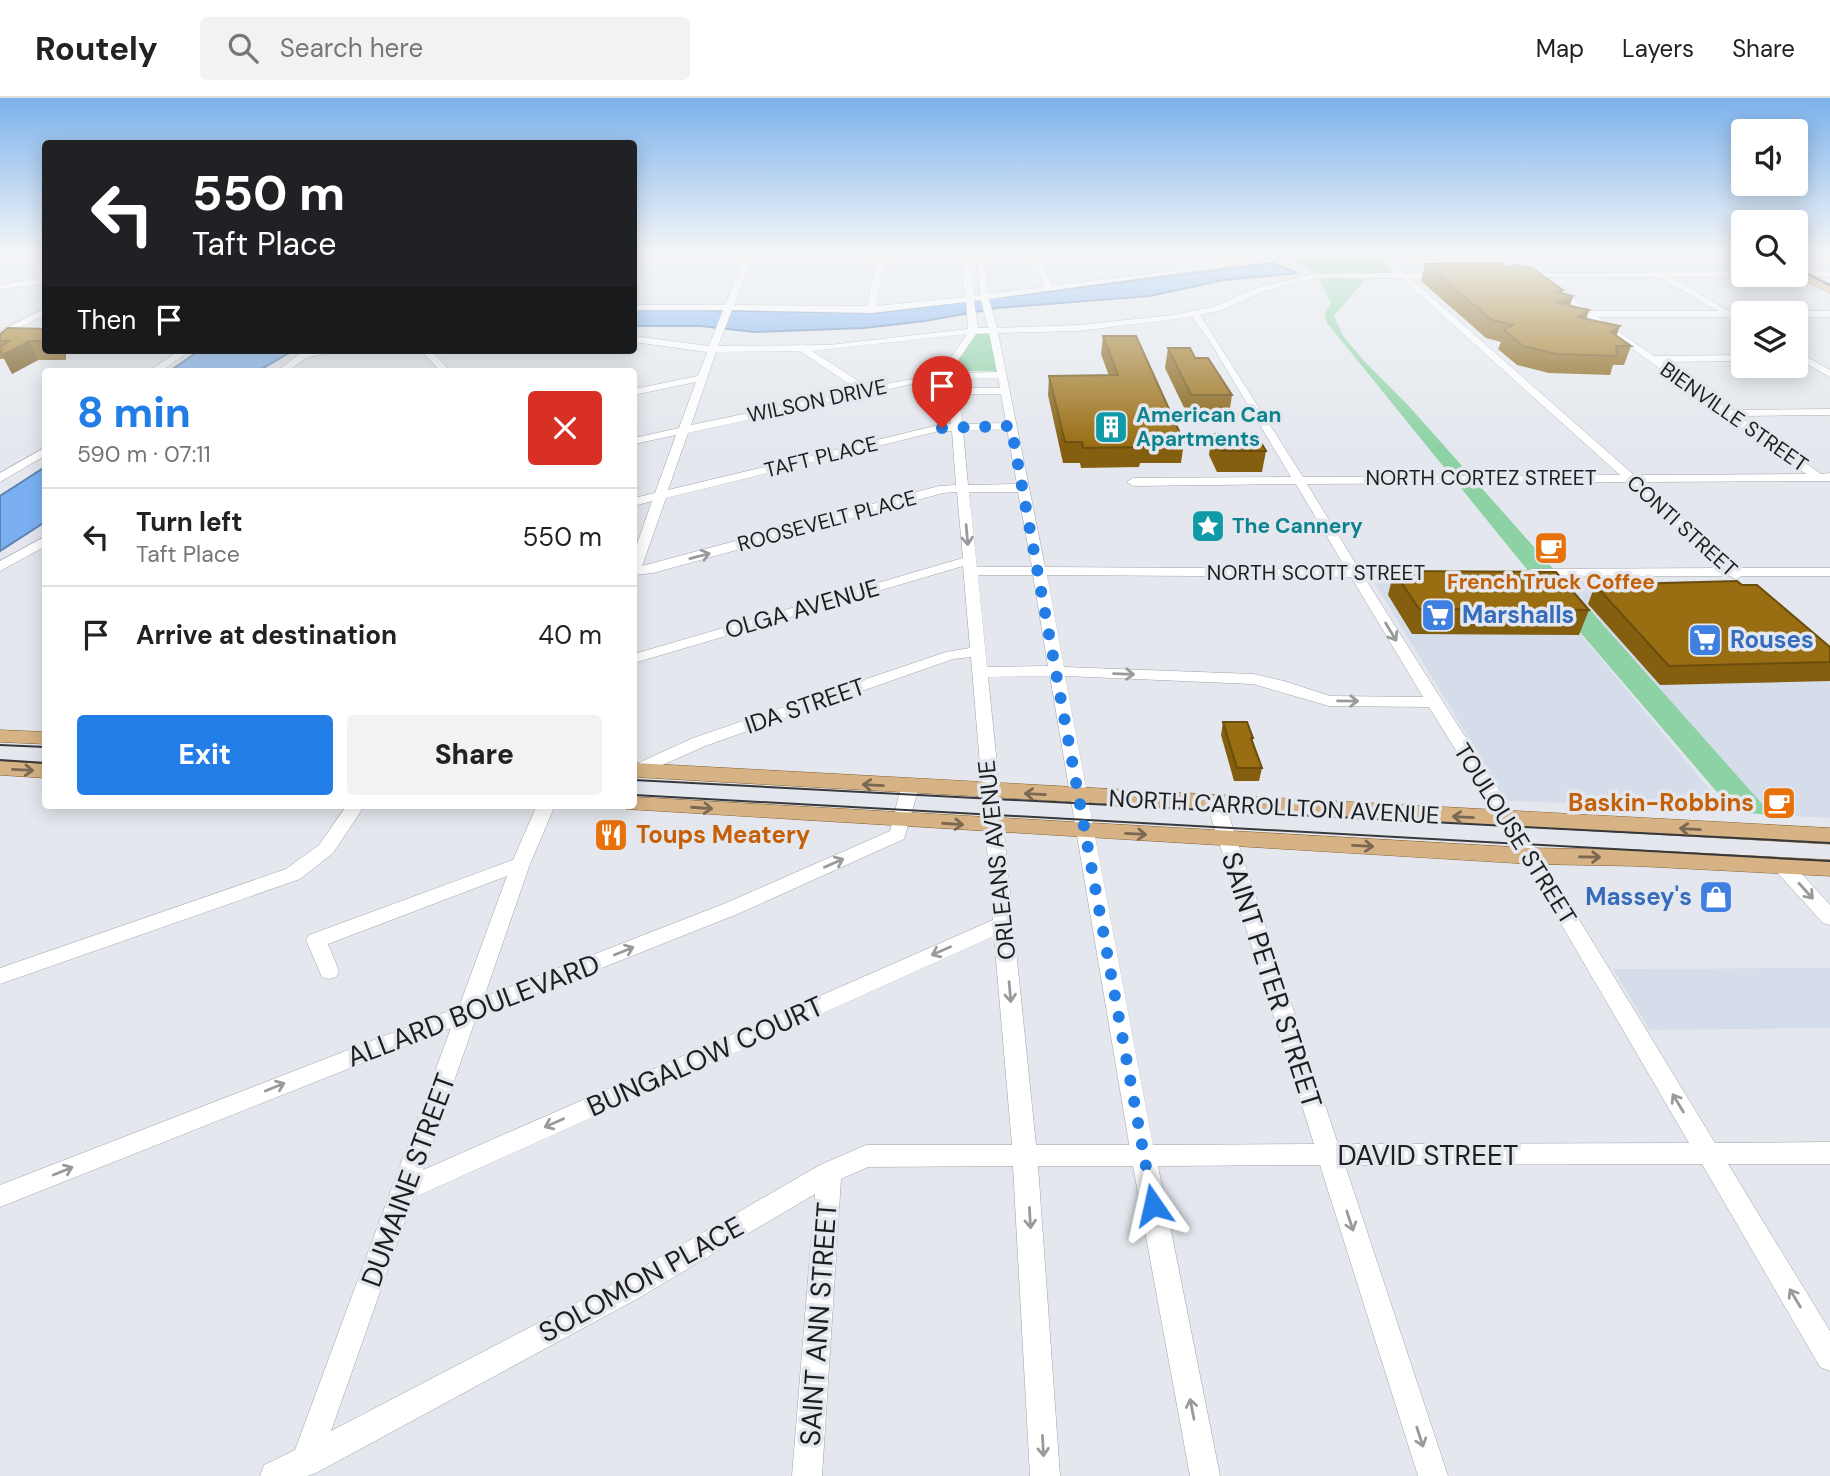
<!DOCTYPE html>
<meta charset="utf-8">
<style>
body{margin:0;font-family:"DM Sans",sans-serif;background:#f2f2f2;color:#222;height:100vh;display:flex;flex-direction:column;font-size:26px;white-space:nowrap}
*{box-sizing:border-box;margin:0}
p{font-size:23px;color:#767676}
.icon{flex:none;width:38px;height:38px;fill:none;stroke:currentColor;stroke-width:2;stroke-linecap:round;stroke-linejoin:round}
.map{position:relative;flex:1;overflow:hidden}
.sheet{position:absolute;left:42px;top:270px;width:595px;height:441px;display:flex;flex-direction:column;background:#fff;border-radius:7px;box-shadow:0 4px 18px #0003}
.sheet>*{flex:none}
.banner{position:absolute;left:42px;top:42px;width:595px;height:214px;border-radius:7px;box-shadow:0 4px 18px #0003;background:#202124;color:#fff;overflow:hidden}
.fabs{position:absolute;left:1731px;top:21px;display:grid;gap:14px}
.fabs a{display:grid;place-items:center;width:77px;height:77px;border-radius:7px;background:#fff;box-shadow:0 4px 18px #0003;font-size:35px}
.pin{position:absolute;display:grid;place-items:center;width:60px;height:60px;color:#fff;margin:-72px -30px;border-radius:50% 50% 50% 0;rotate:-45deg;box-shadow:0 0 7px #0007}
.pin .icon{rotate:45deg}
.me{position:absolute;width:77px;margin:-38px;rotate:349deg;stroke-linejoin:round;filter:drop-shadow(0 0 5px #0008)}
.turn{display:flex;align-items:center;gap:24px;height:147px;padding:0 35px;font-size:32px}
.turn .icon{width:91px;height:91px;stroke-width:2.5}
.turn b{display:block;font-size:49px;line-height:60px}
.then{display:flex;align-items:center;height:66px;padding:0 35px;background:#0003;gap:14px;font-size:26px}
.round{display:grid;place-items:center;flex:none;width:74px;height:74px;border-radius:7px;background:#f2f2f2}
.head{display:flex;align-items:center;justify-content:space-between;height:119px;padding:0 35px}
h1{font-size:42px;font-weight:800;line-height:52px;color:#227de6}
.cta{display:flex;gap:14px;margin-top:auto;padding:14px 35px}
.cta a{flex:1;height:80px;border-radius:7px;background:#227de6;color:#fff;font-size:28px;font-weight:800;line-height:80px;text-align:center}
.cta a+a{background:#f2f2f2;color:#222}
ul{padding:0;list-style:none}
li{display:flex;align-items:center;gap:21px;height:98px;padding:0 35px;border-top:2px solid #e0e0e0}
li div{flex:1}
li b{display:block;font-size:26px}
li em{font-style:normal}
header{display:flex;align-items:center;gap:42px;box-sizing:border-box;height:98px;padding:0 35px;background:#fff;border-bottom:2px solid #e0e0e0}
header strong{font-size:33px}
nav{display:flex;gap:38px;margin-inline-start:auto;font-size:24px}
.search{width:490px;height:63px;background:#f2f2f2;display:flex;align-items:center;gap:18px;box-sizing:border-box;padding:0 24px;border-radius:7px;color:#767676;font-size:26px}
.map>svg:first-child{display:block}
.built{fill:#d5dcea}
.green{fill:#8cd2a4}
.water{fill:#7ab0f2;stroke:#5e84b3;stroke-width:2}
.lines{fill:none;stroke-linecap:round;stroke-linejoin:round}
.minor-casing{stroke:#a0a3a9;stroke-width:1}
.major-casing{stroke:#835c2c;stroke-width:1}
.minor{fill:#fff;fill-rule:evenodd}
.major{fill:#d6b284;fill-rule:evenodd}
.tram{stroke:#36383a;stroke-width:2}
.wall{fill:#845f10}
.shaded-wall{fill:#6b4d0d}
.building{fill:#996e13;stroke:#6b4d0d;stroke-width:2}
.oneway{stroke:#999a9b}
.oneway2{stroke:#7a6852}
.route{stroke:#227de6;stroke-width:12;stroke-dasharray:0 21.6}
.labels{text-anchor:middle;stroke-width:7;stroke-linejoin:round;paint-order:stroke}
.far-street-label{font-size:21px;fill:#1d1e20;stroke:#e4e8ee}
.far-culture-label{font-size:21px;font-weight:bold;fill:#0d838f;stroke:#e4e8ee;text-anchor:start}
.far-food-label{font-size:21px;font-weight:bold;fill:#c56008;stroke:#e4e8ee}
.street-label{font-size:24px;fill:#1d1e20;stroke:#e4e8ee}
.shop-label{font-size:24px;font-weight:bold;fill:#366cbe;stroke:#e4e8ee;text-anchor:start}
.food-label{font-size:24px;font-weight:bold;fill:#c56008;stroke:#e4e8ee;text-anchor:end}
.near-street-label{font-size:28px;fill:#1d1e20;stroke:#e4e8ee}
</style>
<header>
<strong>Routely</strong>
<div class="search"><svg class="icon" aria-label="search" viewBox="0 0 24 24"><circle cx="10" cy="10" r="6"/><path d="M15 15l6 6"/></svg>Search here</div>
<nav><a>Map</a><a>Layers</a><a>Share</a></nav>
</header>
<div class="map">
<svg width="1830" height="1378" viewBox="0 0 1830 1378">
<rect width="100%" height="100%" fill="#e4e8ee"/>
<!-- built -->
<g class="built">
<path d="M1561,483H1726L1830,577V720L1772,717Z"/>
<path d="M1374,484L1538,485L1725,710L1507,703Z"/>
<path d="M1830,870V930L1650,932L1613,871Z"/>
</g>
<!-- green -->
<g class="green">
<path d="M1291,160H1378L1395,176H1317Z"/>
<path d="M1319,180H1366L1334,218L1343,238L1366,265L1407,306L1772,717L1734,714L1538,485L1327,225L1324,216L1331,206Z"/>
<path d="M976,236H990L996,273H958L959,259Z"/>
</g>
<!-- water -->
<g class="water">
<path d="M1273,165L1297,175L1224,182L1150,198L997,210L925,223L864,230L755,234L700,228H634V211L875,215Z"/>
<path d="M200,252H294L258,273H170Z"/>
<path d="M45,369V424L0,453V398Z"/>
</g>
<g class="lines">
<!-- minor casing -->
<g class="minor-casing">
<g id="minor">
<path d="M26,154H34L46,175V186L0,191V187L40,180Z"/>
<path d="M747,154L1743,157V161H1042L1052,188L1233,165L1237,167L989,201L997,230L1079,227L1173,217L1213,209L1262,188L1314,176L1395,175L1394,173L1398,171L1405,175H1446L1449,179L1410,180L1634,377L1806,376L1549,191L1556,189L1590,213H1718L1659,179H1520L1516,177L1520,175L1743,174V177H1747L1671,179L1729,213L1746,214L1743,219H1598L1654,258L1743,257V263L1662,264L1730,312L1830,311V317L1739,318L1821,376L1830,375V383L1642,384L1737,470H1830V478H1742L1736,481L1730,478H1528V472L1533,471L1721,470L1628,384L1307,386L1359,471H1417L1424,475L1417,479H1364L1538,754L1715,1045L1830,1044V1066H1728L1830,1233V1273L1820,1269L1702,1066L1345,1067L1448,1378H1418L1320,1067L1158,1068L1220,1378H1190L1133,1068H1038L1060,1378H1030L1013,1068L868,1069L841,1081L822,1378H792L815,1096L635,1202L316,1375L307,1378H260L264,1367L295,1352L451,930L0,1109V1087L459,909L507,778L328,846L339,873L336,879L329,881L322,879L306,842L309,837L513,762L537,707H555L530,766L484,899L726,805L890,733L901,689L910,683L919,689L904,741L740,815L476,920L423,1072L993,822L971,559L953,561L705,648L642,676L634,677V667L693,640L946,554L970,550L963,468L634,565V556L963,460L957,394L943,395L653,475L634,477V455L652,403L634,408V400L655,395L676,337L634,346V340L679,330L696,284L634,297V291L698,278L707,254L634,244V238L709,248L723,212H634V207H725L744,160H634V156ZM752,160L877,161L867,208L734,207ZM885,161H961L965,199L876,208ZM969,161H977L980,197L974,198ZM984,161H1034L1044,189L988,196ZM1314,180H1401L1620,377L1303,379L1200,217L1219,213L1268,192ZM981,202L988,230H978L974,203ZM966,204L968,231L829,247L718,248L732,212L871,215ZM1192,219L1209,242L1291,379L1133,380L1127,384L1133,388L1296,386L1346,471L1045,469L998,235L1079,233ZM989,235L997,274L957,275L959,261L976,236ZM967,236L950,261L947,275L868,289L812,253ZM800,253L858,292L691,327L716,254ZM998,280L1000,290H958L957,281ZM935,281H947L951,326L939,327L668,392L688,335ZM959,296H1001L1006,325L962,326ZM1007,331L1017,386L968,387L963,333ZM939,333H952L956,387L939,388L642,468L666,400ZM969,394H1018L1032,469H977ZM978,477H1033L1048,568L987,569ZM1047,477L1351,479L1423,599L1330,598L1284,583L1253,576L1064,569ZM1050,578L1128,1039L1129,1047H1036L988,579ZM1065,578L1253,586L1329,608L1429,609L1522,759L1689,1045L1338,1046L1225,706L1216,700L1207,706L1314,1046L1153,1047ZM994,838L1012,1047H866L820,1067L617,1184L331,1333L413,1100Z"/>
<rect x="1796" y="157" width="34" height="4"/>
<path d="M1796,174H1830V178H1793Z"/>
<path d="M46,210V216L0,240V233Z"/>
<path d="M1796,213H1830V219H1796V215H1792Z"/>
<path d="M180,252H191L161,273H149Z"/>
<path d="M316,252H349L308,259L288,273H277L302,254Z"/>
<path d="M421,252H431L450,273H440Z"/>
<path d="M1796,253L1830,272V279L1796,260Z"/>
<path d="M46,349V357L0,384V375Z"/>
<path d="M46,438V448L0,473V463Z"/>
<path d="M347,707H365L333,755L300,781L0,886V870L286,771L319,747Z"/>
<path d="M1782,761L1789,762L1830,807V827L1823,825L1775,772L1773,767L1775,762Z"/>
</g>
</g>
<!-- major casing -->
<g class="major-casing">
<g id="major">
<path d="M1796,172L1830,188V195L1792,177H1796Z"/>
<path d="M0,632L46,634V646L0,644Z"/>
<path d="M0,663L46,666V680L0,677Z"/>
<path d="M634,665L1830,730V746L634,679Z"/>
<path d="M634,699L1531,750L1636,752L1830,762V778L1636,768L1531,766L626,711L623,707H634Z"/>
</g>
</g>
<!-- minor -->
<use href="#minor" class="minor"/>
<!-- major -->
<use href="#major" class="major"/>
<!-- tram -->
<g class="tram">
<path d="M1796,170L1830,187"/>
<path d="M0,647L46,649"/>
<path d="M0,662L46,665"/>
<path d="M634,682L1830,745"/>
<path d="M634,697L1830,763"/>
</g>
</g>
<!-- wall -->
<g class="wall">
<path d="M1425,166L1563,192L1561,195L1573,198L1570,208L1589,212L1586,221L1616,238L1631,248L1624,267H1613L1610,277L1549,275L1517,267L1498,251L1501,244L1486,240L1421,183Z"/>
<path d="M46,231V252H66V262H38L12,276L4,261H0V236Z"/>
<path d="M1103,238L1184,344L1181,365H1140L1139,369L1081,370L1080,365H1063L1048,297L1049,278H1109L1101,256Z"/>
<path d="M1168,250L1195,260L1232,297L1229,317L1188,318L1165,270Z"/>
<path d="M1212,336L1266,353L1262,374H1217L1209,357Z"/>
<path d="M1394,473L1589,512L1579,537L1412,536L1388,497Z"/>
<path d="M1595,487H1742L1830,549V583L1660,587L1588,506Z"/>
<path d="M1223,624L1253,640L1252,644L1262,670L1259,683H1234L1221,637Z"/>
</g>
<!-- shaded-wall -->
<g class="shaded-wall">
<path d="M1563,192L1558,205L1573,198L1567,215L1557,209L1556,194Z"/>
<path d="M1589,212L1583,230L1577,219Z"/>
<path d="M1620,228L1613,247L1611,234Z"/>
<path d="M29,243L38,262L12,276L3,257Z"/>
<path d="M61,252H66V262Z"/>
</g>
<!-- building -->
<g class="building">
<path d="M1500,165L1508,169L1515,167L1532,170L1563,192L1556,194L1573,198L1558,205L1589,212L1577,219L1620,228L1611,234L1631,248H1616L1617,258L1556,256L1523,248L1504,232L1513,227L1492,222L1425,166Z"/>
<path d="M8,230L46,231V243H29L3,257L0,252V249L9,243H0V236Z"/>
<path d="M1103,238H1136L1184,344L1140,345L1142,349L1083,350L1082,344H1065L1049,278L1118,277Z"/>
<path d="M1168,250H1190L1195,260H1208L1232,297H1191Z"/>
<path d="M1212,336H1256L1266,353H1221Z"/>
<path d="M1394,473L1556,474L1589,512L1419,511Z"/>
<path d="M1737,483L1742,487H1757L1830,549V564L1669,568L1595,487Z"/>
<path d="M1223,624H1247L1253,640H1251L1262,670H1237Z"/>
</g>
<!-- one-way arrows -->
<defs><path id="oneway-shaft" d="M-6 0H5M1.5-3L5.5 0L1.5 3" fill="none" stroke-width="1.6" stroke-linecap="round" stroke-linejoin="round" transform="scale(1.75)"/></defs>
<g class="oneway">
<use href="#oneway-shaft" transform="translate(967 437) rotate(85)"/>
<use href="#oneway-shaft" transform="translate(700 458) rotate(-15)"/>
<use href="#oneway-shaft" transform="translate(1391 534) rotate(59)"/>
<use href="#oneway-shaft" transform="translate(1124 576) rotate(2)"/>
<use href="#oneway-shaft" transform="translate(1348 603) rotate(1)"/>
<use href="#oneway-shaft" transform="translate(834 765) rotate(-24)"/>
<use href="#oneway-shaft" transform="translate(1806 793) rotate(48)"/>
<use href="#oneway-shaft" transform="translate(624 853) rotate(-22)"/>
<use href="#oneway-shaft" transform="translate(941 853) rotate(156)"/>
<use href="#oneway-shaft" transform="translate(1010 894) rotate(85)"/>
<use href="#oneway-shaft" transform="translate(275 989) rotate(-22)"/>
<use href="#oneway-shaft" transform="translate(1678 1005) rotate(-121)"/>
<use href="#oneway-shaft" transform="translate(554 1025) rotate(156)"/>
<use href="#oneway-shaft" transform="translate(63 1073) rotate(-22)"/>
<use href="#oneway-shaft" transform="translate(1030 1120) rotate(87)"/>
<use href="#oneway-shaft" transform="translate(1350 1123) rotate(72)"/>
<use href="#oneway-shaft" transform="translate(1795 1200) rotate(-121)"/>
<use href="#oneway-shaft" transform="translate(1192 1311) rotate(-101)"/>
<use href="#oneway-shaft" transform="translate(1420 1339) rotate(72)"/>
<use href="#oneway-shaft" transform="translate(1043 1348) rotate(87)"/>
</g>
<g class="oneway2">
<use href="#oneway-shaft" transform="translate(23 672) rotate(3)"/>
<use href="#oneway-shaft" transform="translate(873 687) rotate(-177)"/>
<use href="#oneway-shaft" transform="translate(1035 696) rotate(-177)"/>
<use href="#oneway-shaft" transform="translate(702 710) rotate(4)"/>
<use href="#oneway-shaft" transform="translate(1463 719) rotate(-177)"/>
<use href="#oneway-shaft" transform="translate(953 726) rotate(4)"/>
<use href="#oneway-shaft" transform="translate(1690 731) rotate(-177)"/>
<use href="#oneway-shaft" transform="translate(1136 736) rotate(3)"/>
<use href="#oneway-shaft" transform="translate(1363 748) rotate(3)"/>
<use href="#oneway-shaft" transform="translate(1590 759) rotate(1)"/>
</g>
<!-- sky -->
<linearGradient id="sky" x2="0" y2="1"><stop stop-color="#7cb2ec"/><stop offset="0.44" stop-color="#f3f5f7"/><stop offset="1" stop-color="#f3f5f7" stop-opacity="0"/></linearGradient>
<rect width="1830" height="347" fill="url(#sky)"/>
<g class="lines">
<!-- route -->
<path class="route" d="M942,330L1011,328L1153,1107"/>
</g>
<!-- icons -->
<defs>
<g id="building-square" transform="scale(1.75)"><rect x="-9" y="-9" width="18" height="18" rx="4" fill="#0f9aa8" stroke="#e4e8ee"/><path d="M-4-6H4V6H1V3H-1V6H-4ZM-2.5-4.3h1.7v1.8h-1.7ZM.8-4.3h1.7v1.8H.8ZM-2.5-1h1.7V.8h-1.7ZM.8-1h1.7V.8H.8Z" fill="#fff"/></g>
<g id="sight-square" transform="scale(1.75)"><rect x="-9" y="-9" width="18" height="18" rx="4" fill="#0f9aa8" stroke="#e4e8ee"/><path d="M0-6L1.8-2.2L6-1.7L2.9 1.2L3.7 5.4L0 3.3L-3.7 5.4L-2.9 1.2L-6-1.7L-1.8-2.2Z" fill="#fff"/></g>
<g id="cafe-square" transform="scale(1.75)"><rect x="-9" y="-9" width="18" height="18" rx="4" fill="#e8710a" stroke="#e4e8ee"/><path d="M-5.5-4.5H6V0H3Q3 3.5 0 3.5H-2.5Q-5.5 3.5-5.5 0ZM3-3.2v2h1.7v-2ZM-6 4.5H4V6H-6Z" fill="#fff"/></g>
<g id="supermarket-square" transform="scale(1.75)"><rect x="-9" y="-9" width="18" height="18" rx="4" fill="#3f7fe0" stroke="#e4e8ee"/><path d="M-6-5.5h2.5l.6 2H6L4.5 2H-2.5L-4.4-4H-6ZM-1.5 3.2a1.3 1.3 0 1 0 .1 0ZM3 3.2a1.3 1.3 0 1 0 .1 0Z" fill="#fff"/></g>
<g id="restaurant-square" transform="scale(1.75)"><rect x="-9" y="-9" width="18" height="18" rx="4" fill="#e8710a" stroke="#e4e8ee"/><path d="M-5-6h1v4h1v-4h1v4h1v-4h1v5L-1.5 .5V6h-2V.5L-5-1ZM5-6V6H3V1.5H1.5Q1.5-4 5-6Z" fill="#fff"/></g>
<g id="shop-square" transform="scale(1.75)"><rect x="-9" y="-9" width="18" height="18" rx="4" fill="#3f7fe0" stroke="#e4e8ee"/><path d="M-5-2.5h2.3a2.7 3.5 0 0 1 5.4 0H5L5.5 6h-11ZM-1.5-2.5h3a1.5 2.3 0 0 0-3 0Z" fill="#fff"/></g>
</defs>
<g fill-rule="evenodd">
<use href="#building-square" x="1111" y="329"/>
<use href="#sight-square" x="1208" y="428"/>
<use href="#cafe-square" x="1551" y="450"/>
<use href="#supermarket-square" x="1438" y="517"/>
<use href="#supermarket-square" x="1705" y="542"/>
<use href="#cafe-square" x="1779" y="705"/>
<use href="#restaurant-square" x="611" y="737"/>
<use href="#shop-square" x="1716" y="799"/>
</g>
<g class="labels">
<!-- far-street labels -->
<g class="far-street-label">
<text transform="translate(817 303) rotate(-12)" y="7">WILSON DRIVE</text>
<text transform="translate(1734 319) rotate(35)" y="7">BIENVILLE STREET</text>
<text transform="translate(821 359) rotate(-14)" y="7">TAFT PLACE</text>
<text x="1481" y="387">NORTH CORTEZ STREET</text>
<text transform="translate(827 423) rotate(-15)" y="7">ROOSEVELT PLACE</text>
<text transform="translate(1682 428) rotate(42)" y="7">CONTI STREET</text>
<text x="1316" y="482">NORTH SCOTT STREET</text>
</g>
<!-- far-culture labels -->
<g class="far-culture-label">
<text x="1136" y="324">American Can<tspan x="1136" dy="24">Apartments</tspan></text>
<text x="1232" y="435">The Cannery</text>
</g>
<!-- far-food labels -->
<g class="far-food-label">
<text x="1551" y="491">French Truck Coffee</text>
</g>
<!-- street labels -->
<g class="street-label">
<text transform="translate(802 511) rotate(-16)" y="8">OLGA AVENUE</text>
<text transform="translate(805 608) rotate(-19)" y="8">IDA STREET</text>
<text transform="translate(1274 709) rotate(3)" y="8">NORTH CARROLLTON AVENUE</text>
<text transform="translate(1515 736) rotate(58)" y="8">TOULOUSE STREET</text>
<text transform="translate(997 762) rotate(-96)" y="8">ORLEANS AVENUE</text>
</g>
<!-- shop labels -->
<g class="shop-label">
<text x="1462" y="525">Marshalls</text>
<text x="1730" y="550">Rouses</text>
<text x="1692" y="807" text-anchor="end">Massey's</text>
</g>
<!-- food labels -->
<g class="food-label">
<text x="1754" y="713">Baskin-Robbins</text>
<text x="636" y="745" text-anchor="start">Toups Meatery</text>
</g>
<!-- near-street labels -->
<g class="near-street-label">
<text transform="translate(1272 882) rotate(72)" y="10">SAINT PETER STREET</text>
<text transform="translate(473 912) rotate(-21)" y="10">ALLARD BOULEVARD</text>
<text transform="translate(705 958) rotate(-24)" y="10">BUNGALOW COURT</text>
<text x="1428" y="1067">DAVID STREET</text>
<text transform="translate(408 1082) rotate(-70)" y="10">DUMAINE STREET</text>
<text transform="translate(641 1181) rotate(-29)" y="10">SOLOMON PLACE</text>
<text transform="translate(818 1226) rotate(-86)" y="10">SAINT ANN STREET</text>
</g>
</g>
</svg>
<div class="fabs">
<a><svg class="icon" aria-label="sound" viewBox="0 0 24 24"><path d="M4 9h4l5-4v14l-5-4H4zM17 9q2 3 0 6"/></svg></a>
<a><svg class="icon" aria-label="search" viewBox="0 0 24 24"><circle cx="10" cy="10" r="6"/><path d="M15 15l6 6"/></svg></a>
<a><svg class="icon" aria-label="layers" viewBox="0 0 24 24"><path d="M12 4l9 5-9 5-9-5zM3 14l9 5 9-5"/></svg></a>
</div>
<div class="pin" style="left:942px;top:330px;background:#d93025"><svg class="icon" aria-label="arrive" viewBox="0 0 24 24"><path d="M6 21V4h12l-3 4 3 4H6"/></svg></div>
<svg class="me" style="left:1153px;top:1107px" viewBox="-20 -20 40 40"><path d="M0-17L14 15 0 8-14 15z" fill="#227de6" stroke="#fff" stroke-width="4"/></svg>
<div class="banner">
<div class="turn"><svg class="icon" aria-label="left" viewBox="0 0 24 24"><path d="M17 20v-9H6M10 6l-5 5 5 5"/></svg><div><b>550 m</b>Taft Place</div></div>
<div class="then">Then<svg class="icon" aria-label="arrive" viewBox="0 0 24 24"><path d="M6 21V4h12l-3 4 3 4H6"/></svg></div>
</div>
<section class="sheet">
<div class="head"><div><h1>8 min</h1><p>590 m · 07:11</p></div><a class="round" style="background:#d93025;color:#fff"><svg class="icon" aria-label="close" viewBox="0 0 24 24"><path d="M6 6l12 12M18 6L6 18"/></svg></a></div>
<ul>
<li><svg class="icon" aria-label="left" viewBox="0 0 24 24"><path d="M17 20v-9H6M10 6l-5 5 5 5"/></svg><div><b>Turn left</b><p>Taft Place</p></div><em>550 m</em></li>
<li><svg class="icon" aria-label="arrive" viewBox="0 0 24 24"><path d="M6 21V4h12l-3 4 3 4H6"/></svg><div><b>Arrive at destination</b></div><em>40 m</em></li>
</ul>
<div class="cta"><a>Exit</a><a>Share</a></div>
</section>
</div>
